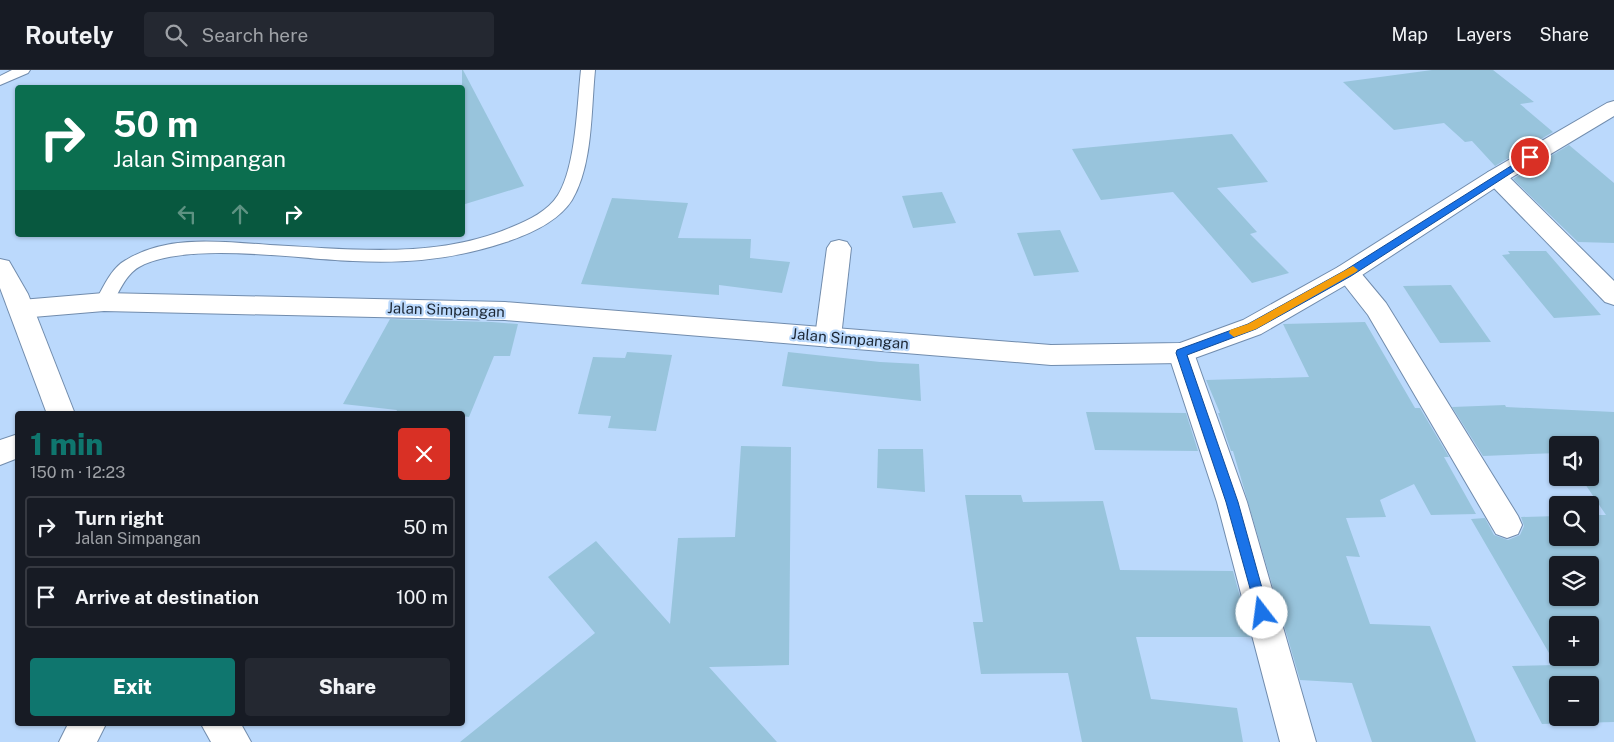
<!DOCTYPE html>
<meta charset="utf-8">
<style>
body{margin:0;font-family:"Public Sans",sans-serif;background:#242831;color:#f1f3f6;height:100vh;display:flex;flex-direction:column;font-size:19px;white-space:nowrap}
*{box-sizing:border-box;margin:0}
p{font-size:16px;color:#9ea1a6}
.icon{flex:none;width:28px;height:28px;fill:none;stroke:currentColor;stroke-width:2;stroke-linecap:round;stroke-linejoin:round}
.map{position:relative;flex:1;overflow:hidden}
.side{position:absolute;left:15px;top:341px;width:450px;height:315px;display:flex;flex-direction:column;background:#171b24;border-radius:5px;box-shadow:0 1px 4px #0004}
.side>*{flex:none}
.guide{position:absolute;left:15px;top:15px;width:450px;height:152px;border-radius:5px;box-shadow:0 1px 4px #0004;background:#0b6e4f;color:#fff;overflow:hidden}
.controls{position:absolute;left:1549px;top:366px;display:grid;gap:10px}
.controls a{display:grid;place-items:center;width:50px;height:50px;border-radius:5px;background:#171b24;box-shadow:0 1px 4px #0004;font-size:25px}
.pin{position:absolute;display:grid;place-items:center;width:42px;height:42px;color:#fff;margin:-21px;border:2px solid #fff;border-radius:50%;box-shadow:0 1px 5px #0007}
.me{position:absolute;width:55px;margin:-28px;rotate:345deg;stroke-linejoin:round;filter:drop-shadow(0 0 4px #0008)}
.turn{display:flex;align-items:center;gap:18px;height:105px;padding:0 15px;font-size:22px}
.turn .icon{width:65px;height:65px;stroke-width:2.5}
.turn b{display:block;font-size:35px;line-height:42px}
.lanes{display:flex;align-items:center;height:48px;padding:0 15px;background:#0003;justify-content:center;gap:25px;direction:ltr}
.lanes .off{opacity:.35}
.round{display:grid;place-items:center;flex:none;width:52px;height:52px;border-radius:5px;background:#242831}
.overview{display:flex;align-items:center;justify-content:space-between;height:85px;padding:0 15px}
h1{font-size:30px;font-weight:800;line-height:38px;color:#0f766e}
.action{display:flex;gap:10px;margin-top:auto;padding:10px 15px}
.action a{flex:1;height:58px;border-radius:5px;background:#0f766e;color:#fff;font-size:20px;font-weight:800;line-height:58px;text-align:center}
.action a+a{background:#242831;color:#f1f3f6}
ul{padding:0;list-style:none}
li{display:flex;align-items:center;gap:15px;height:62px;margin:0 10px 8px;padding:0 5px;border:2px solid #363941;border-radius:5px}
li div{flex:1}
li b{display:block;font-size:19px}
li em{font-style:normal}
header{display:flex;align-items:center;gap:30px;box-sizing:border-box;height:70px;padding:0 25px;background:#171b24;border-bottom:1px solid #363941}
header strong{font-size:24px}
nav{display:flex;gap:28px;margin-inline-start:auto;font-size:18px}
.search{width:350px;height:45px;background:#242831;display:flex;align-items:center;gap:12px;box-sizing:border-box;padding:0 18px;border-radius:5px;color:#9ea1a6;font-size:19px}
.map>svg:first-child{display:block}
.building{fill:#98c4dc;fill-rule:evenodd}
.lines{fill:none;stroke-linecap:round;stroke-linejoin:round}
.lane-casing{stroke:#718cad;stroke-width:2}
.street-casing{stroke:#718cad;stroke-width:2}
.secondary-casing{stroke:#718cad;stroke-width:2}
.primary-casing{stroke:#718cad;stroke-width:2}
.lane{fill:#fff;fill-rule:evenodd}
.street{fill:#fff;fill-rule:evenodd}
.secondary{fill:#fff;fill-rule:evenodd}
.primary{fill:#fff;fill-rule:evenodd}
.route{fill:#1a73e8;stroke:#114b97}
.slow{fill:#f59e0b}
.labels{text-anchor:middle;stroke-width:4.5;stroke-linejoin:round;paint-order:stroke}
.street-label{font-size:15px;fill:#1c2734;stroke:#bbd9fc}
</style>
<header>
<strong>Routely</strong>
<div class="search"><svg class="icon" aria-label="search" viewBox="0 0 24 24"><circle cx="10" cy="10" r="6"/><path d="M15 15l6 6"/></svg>Search here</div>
<nav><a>Map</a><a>Layers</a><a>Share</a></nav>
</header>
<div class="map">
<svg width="1614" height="672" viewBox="0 0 1614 672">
<rect width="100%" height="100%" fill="#bbd9fc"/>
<!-- building -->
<g class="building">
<path d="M463,0L524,116L462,135V0Z"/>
<path d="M1432,0H1493L1534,32L1520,34L1553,62L1495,96L1472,71L1465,72L1444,53L1394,60L1343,12Z"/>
<path d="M1232,64L1268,112L1217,118L1257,162L1250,164L1289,203L1252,213L1173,122L1101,130L1072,79Z"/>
<path d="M1569,75L1614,113V173L1578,172L1513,109Z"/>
<path d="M942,122L956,153L913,158L902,126Z"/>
<path d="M612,128L688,133L678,168L751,169L750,188L790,192L782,223L719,215V225L581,214Z"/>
<path d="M1060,160L1079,202L1034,206L1017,163Z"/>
<path d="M1508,181H1546L1601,245L1554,248L1502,185L1510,184Z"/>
<path d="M1451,215L1491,272L1440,273L1403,216Z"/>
<path d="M390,249L492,252L518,254L510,286H494L469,347L462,346V344H395L397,340L343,334Z"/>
<path d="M1365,252L1415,338H1420L1449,387H1444L1476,444L1431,445L1414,414L1380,430L1386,447L1346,448L1360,487L1346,486L1370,554L1430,556L1476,672H1372L1352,613L1300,610L1233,381H1231L1218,343H1220L1206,310L1309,307L1283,254Z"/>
<path d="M627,282L672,285L656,361L608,358L611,346L578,344L593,287L625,288Z"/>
<path d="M788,282L880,292L919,294L921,331L782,316Z"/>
<path d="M1505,335L1506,337L1614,342V652L1542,654L1512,596L1556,595L1471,449L1485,448L1494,465L1508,470L1520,465L1524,456L1521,447L1558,446V468H1590V445H1606L1581,408H1590V375H1558V383L1483,386L1452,337ZM1558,495H1590V528H1558ZM1558,555H1590V588H1558ZM1558,615H1590V648H1558Z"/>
<path d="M1086,342L1186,343L1198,381L1095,380Z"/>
<path d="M741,376L791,377L789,595L709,597L777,672H460L595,563L548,507L596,471L670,554L678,468L735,467Z"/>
<path d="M878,379H923L925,422L877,418Z"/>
<path d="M965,425H1021L1023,432L1103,431L1120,500L1233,501L1251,567H1136L1151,629L1237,638L1243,672H1082L1068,603L981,604L973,552H983Z"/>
</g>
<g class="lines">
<!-- lane casing -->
<g class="lane-casing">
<g id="lane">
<path d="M12,0H30L28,3L0,15V6Z"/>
<path d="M581,0H595C591,40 593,95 572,130C558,152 530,164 506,172C456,189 406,194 353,191C298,189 186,171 139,197C125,205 119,223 110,237L104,239L98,237L95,232C103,218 111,198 126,190C168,164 223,172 270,175C351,179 435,190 512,157C529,150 548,141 558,125C576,96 577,35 581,0Z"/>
</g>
</g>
<!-- street casing -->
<g class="street-casing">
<g id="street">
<path d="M1496,100L1504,102L1614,211V235L1605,232L1488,112L1485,107L1488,102Z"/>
<path d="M839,170L847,172L851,178L841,267L837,274L828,277L819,274L815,267L827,178L831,172Z"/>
<path d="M1347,195L1356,197L1386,233L1518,446L1522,455L1518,464L1507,468L1496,464L1368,245L1335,203L1338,197Z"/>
<path d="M1181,273L1190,276L1194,283L1247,432L1316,672H1280L1217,432L1168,283L1172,276Z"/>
<path d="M18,364V388L0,395V370Z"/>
<path d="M68,654H106L97,672H59Z"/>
</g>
</g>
<!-- secondary casing -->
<g class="secondary-casing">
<path id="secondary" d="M1614,31V46L1504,112L1356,209L1261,264L1181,293L1051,295L505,250L104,241L21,248L12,245L8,239L12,233L21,230L104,223L505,232L1051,275L1180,273L1243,250L1338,197L1488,102L1607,33Z"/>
</g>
<!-- primary casing -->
<g class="primary-casing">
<g id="primary">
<path d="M0,189L9,191L28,224L75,344H47L0,218Z"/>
<path d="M201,654H241L251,672H211Z"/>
</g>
</g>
<!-- lane -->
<use href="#lane" class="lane"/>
<!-- street -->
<use href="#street" class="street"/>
<!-- secondary -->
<use href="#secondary" class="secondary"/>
<!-- primary -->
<use href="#primary" class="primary"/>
</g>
<!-- route -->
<path class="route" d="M1530,84L1534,87L1533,89L1351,206L1319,224L1256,259L1187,285L1238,432L1269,543L1267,547L1262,549L1258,547L1226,432L1176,283L1177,280L1248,254L1344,201Z"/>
<!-- slow -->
<path class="slow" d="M1353,196L1358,200L1356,202L1256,259L1234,267L1229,263L1230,260L1248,254Z"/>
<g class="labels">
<!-- street labels -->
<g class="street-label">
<text transform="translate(446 240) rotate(2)" y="5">Jalan Simpangan</text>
<text transform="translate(850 269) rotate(5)" y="5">Jalan Simpangan</text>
</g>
</g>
</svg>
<div class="controls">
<a><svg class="icon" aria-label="sound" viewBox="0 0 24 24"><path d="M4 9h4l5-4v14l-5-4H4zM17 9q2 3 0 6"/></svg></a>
<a><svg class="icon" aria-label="search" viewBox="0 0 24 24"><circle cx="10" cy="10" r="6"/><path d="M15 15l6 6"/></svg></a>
<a><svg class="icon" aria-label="layers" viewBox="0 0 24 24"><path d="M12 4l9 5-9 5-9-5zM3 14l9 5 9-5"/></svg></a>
<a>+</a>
<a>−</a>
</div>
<div class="pin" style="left:1530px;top:87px;background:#d93025"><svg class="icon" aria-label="arrive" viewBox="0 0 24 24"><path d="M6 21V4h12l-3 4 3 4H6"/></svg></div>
<svg class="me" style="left:1262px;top:543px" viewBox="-20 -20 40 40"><circle r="19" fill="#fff"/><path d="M0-13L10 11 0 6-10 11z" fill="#1a73e8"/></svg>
<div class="guide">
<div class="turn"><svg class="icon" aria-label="right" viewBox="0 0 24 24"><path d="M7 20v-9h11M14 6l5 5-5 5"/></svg><div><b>50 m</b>Jalan Simpangan</div></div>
<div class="lanes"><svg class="icon off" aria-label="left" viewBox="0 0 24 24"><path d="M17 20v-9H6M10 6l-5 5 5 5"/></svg><svg class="icon off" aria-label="ahead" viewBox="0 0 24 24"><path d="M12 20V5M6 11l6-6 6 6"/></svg><svg class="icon" aria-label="right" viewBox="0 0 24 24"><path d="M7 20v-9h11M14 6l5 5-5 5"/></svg></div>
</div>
<section class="side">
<div class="overview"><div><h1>1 min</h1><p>150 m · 12:23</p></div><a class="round" style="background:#d93025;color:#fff"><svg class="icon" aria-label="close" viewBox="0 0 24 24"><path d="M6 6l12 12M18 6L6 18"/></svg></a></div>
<ul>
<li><svg class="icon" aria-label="right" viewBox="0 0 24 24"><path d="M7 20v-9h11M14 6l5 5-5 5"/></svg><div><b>Turn right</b><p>Jalan Simpangan</p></div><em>50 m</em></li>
<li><svg class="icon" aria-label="arrive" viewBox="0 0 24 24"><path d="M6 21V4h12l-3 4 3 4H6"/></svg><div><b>Arrive at destination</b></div><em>100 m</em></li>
</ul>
<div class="action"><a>Exit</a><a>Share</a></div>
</section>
</div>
